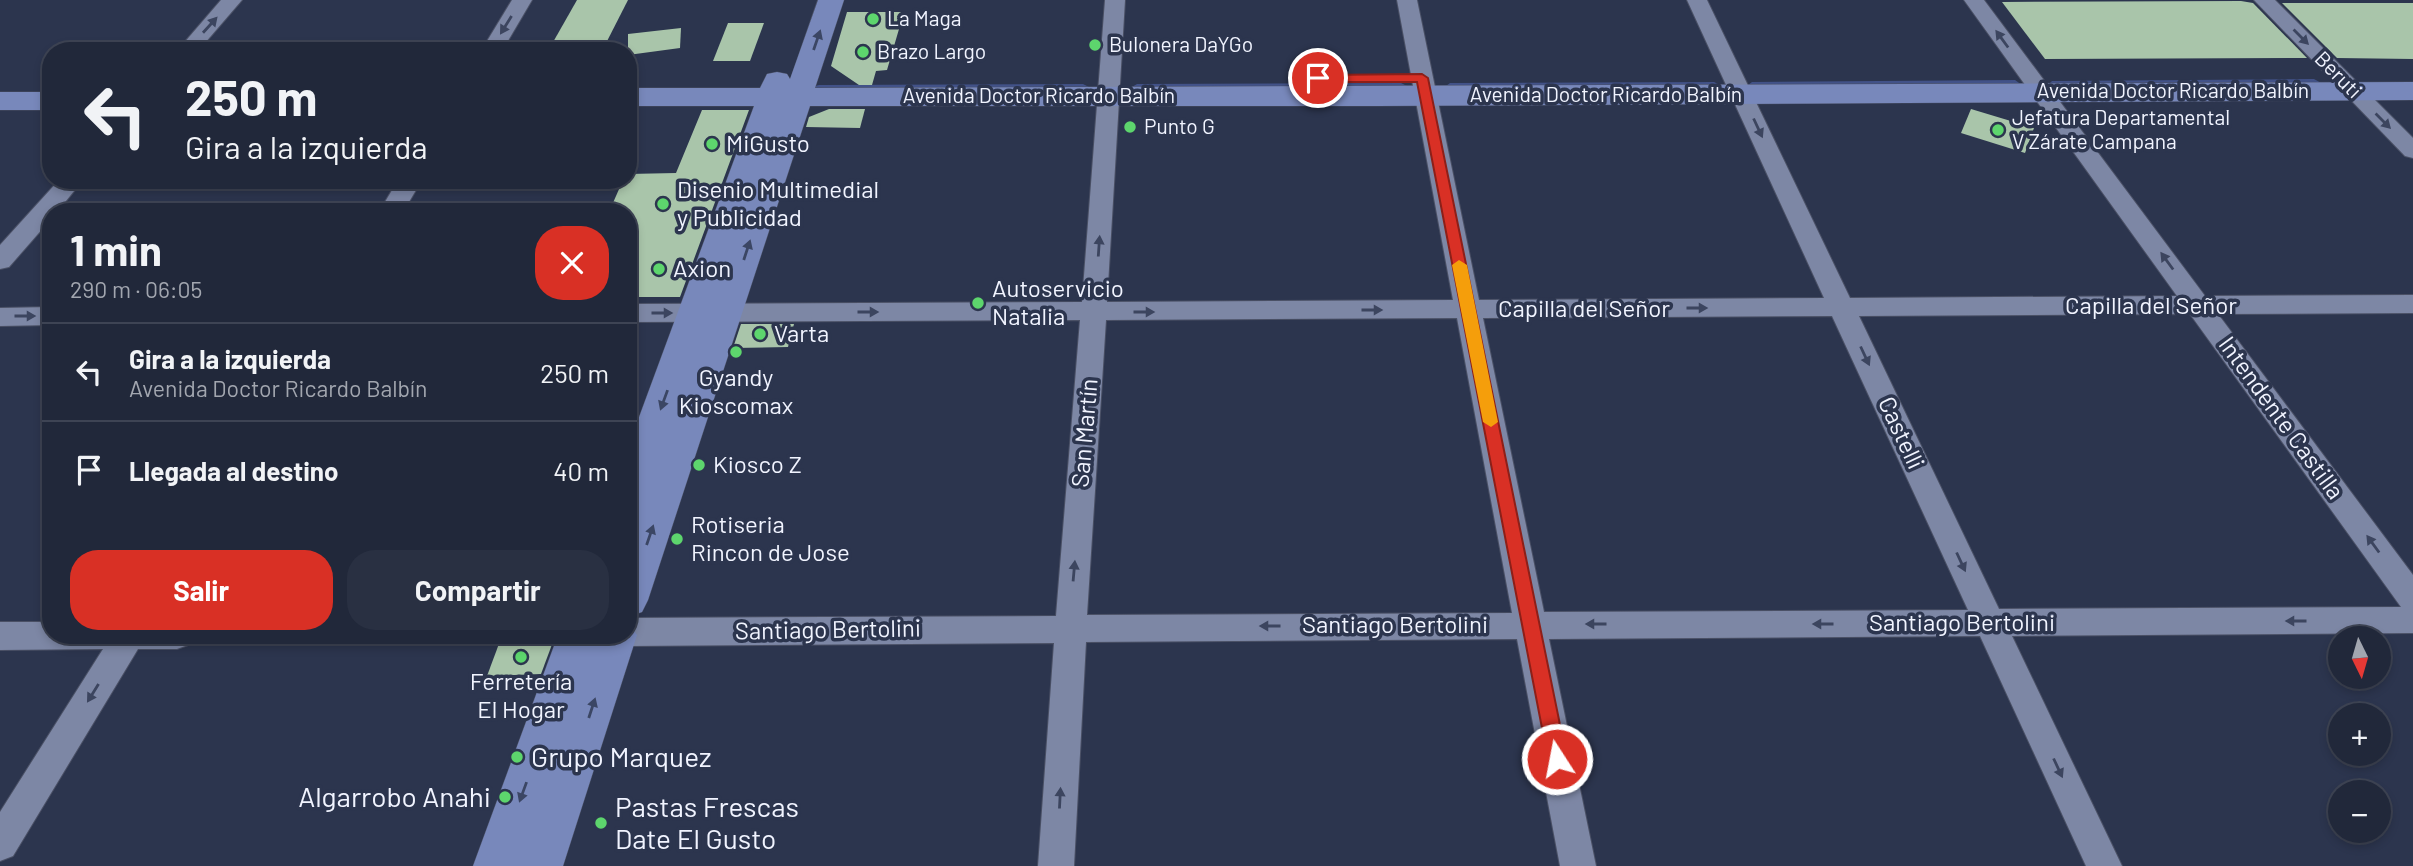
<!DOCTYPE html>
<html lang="es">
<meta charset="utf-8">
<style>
body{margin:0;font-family:Barlow,sans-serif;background:#293042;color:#f1f3f6;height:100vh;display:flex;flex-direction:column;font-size:26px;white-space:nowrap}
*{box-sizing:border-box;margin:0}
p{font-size:23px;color:#a2a6af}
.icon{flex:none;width:38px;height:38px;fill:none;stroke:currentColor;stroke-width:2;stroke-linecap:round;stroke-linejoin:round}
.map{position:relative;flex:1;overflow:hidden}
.drawer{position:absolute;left:42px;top:203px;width:595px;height:441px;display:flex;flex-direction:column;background:#21283a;border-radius:28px;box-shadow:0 4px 10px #0003,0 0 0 2px #3e4454}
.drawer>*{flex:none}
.guide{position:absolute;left:42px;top:42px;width:595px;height:147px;border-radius:28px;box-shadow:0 4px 10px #0003,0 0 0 2px #3e4454;background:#21283a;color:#f1f3f6;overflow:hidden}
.needle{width:46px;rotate:175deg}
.fabs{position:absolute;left:2328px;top:626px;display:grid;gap:14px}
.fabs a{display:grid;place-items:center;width:63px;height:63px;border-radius:50%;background:#21283a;box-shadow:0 4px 10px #0003,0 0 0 2px #3e4454;font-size:35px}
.pin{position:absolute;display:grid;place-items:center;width:60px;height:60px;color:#fff;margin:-30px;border:4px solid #fff;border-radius:50%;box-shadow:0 2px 7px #0007}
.me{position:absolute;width:77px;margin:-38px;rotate:349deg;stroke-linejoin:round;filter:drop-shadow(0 0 5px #0008)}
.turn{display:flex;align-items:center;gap:24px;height:147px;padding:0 28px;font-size:32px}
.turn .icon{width:91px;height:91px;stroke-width:2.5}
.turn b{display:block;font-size:49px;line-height:60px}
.round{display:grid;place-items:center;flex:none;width:74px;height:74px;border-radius:28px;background:#293042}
.summary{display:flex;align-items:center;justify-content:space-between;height:119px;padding:0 28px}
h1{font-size:42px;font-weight:700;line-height:52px}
.action{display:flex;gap:14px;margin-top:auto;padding:14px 28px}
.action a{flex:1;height:80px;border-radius:28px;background:#d93025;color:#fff;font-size:28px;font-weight:700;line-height:80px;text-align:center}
.action a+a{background:#293042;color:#f1f3f6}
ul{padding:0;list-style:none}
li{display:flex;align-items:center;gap:21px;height:98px;padding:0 28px;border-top:2px solid #3e4454}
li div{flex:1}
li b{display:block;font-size:26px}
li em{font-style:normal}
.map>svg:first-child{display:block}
.green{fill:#425288}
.building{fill:#a9c5aa}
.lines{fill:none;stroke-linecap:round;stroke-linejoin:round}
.minor-casing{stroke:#4a5065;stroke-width:2}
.major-casing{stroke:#4a5065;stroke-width:1}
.minor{fill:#7d87a5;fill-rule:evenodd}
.major{fill:#7888bb;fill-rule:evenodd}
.oneway{fill:#3c455f}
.oneway2{fill:#3b4664}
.route{fill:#d93025;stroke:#8d1f18;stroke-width:2}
.slow{fill:#f59e0b}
.poi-dot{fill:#5dd56d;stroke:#2c354e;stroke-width:2.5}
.labels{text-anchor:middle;stroke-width:7;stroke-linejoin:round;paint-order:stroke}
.far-poi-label{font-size:21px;fill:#f1f4ff;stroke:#2c354e;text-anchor:start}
.far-street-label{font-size:21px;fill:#f1f4ff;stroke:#2c354e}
.poi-label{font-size:24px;fill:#f1f4ff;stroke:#2c354e;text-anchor:start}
.street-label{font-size:24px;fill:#f1f4ff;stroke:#2c354e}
.near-poi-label{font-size:28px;fill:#f1f4ff;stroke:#2c354e;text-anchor:start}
</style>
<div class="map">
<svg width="2413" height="866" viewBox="0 0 2413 866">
<rect width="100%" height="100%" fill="#2c354e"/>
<!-- green -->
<g class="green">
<path d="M2314,79L2323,84H2049L2052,81Z"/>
<path d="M2015,80L2022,85H1748L1752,82Z"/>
<path d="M1714,82L1720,85L1446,86L1450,83Z"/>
<path d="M1401,83L1407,86L1406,88L1132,87L1137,84Z"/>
<path d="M1083,84L1089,87L1087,89L813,90L815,86L819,85Z"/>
</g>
<!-- building -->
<g class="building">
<path d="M577,0H628L602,51H548Z"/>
<path d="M2241,1L2253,3L2307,58L2045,59L2002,2Z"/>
<path d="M2282,3H2413V59L2337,58Z"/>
<path d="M847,12H904L887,70L876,71L872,85H859L831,66Z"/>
<path d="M728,23H764L750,61H713Z"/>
<path d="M681,28L680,48L628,55V34Z"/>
<path d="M829,109H865L860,128L806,127L809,117Z"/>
<path d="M1971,109L2034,128L2025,153L1961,133Z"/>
<path d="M702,110H749L680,297H628V212H609L623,180H628V174L676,173Z"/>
<path d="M741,324H794L788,347L733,348Z"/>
<path d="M554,639L541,674L487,676L500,641Z"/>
</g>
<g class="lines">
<!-- minor casing -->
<g class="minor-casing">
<g id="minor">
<path d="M221,0H242L198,51H177Z"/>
<path d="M512,0H532L502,51H481Z"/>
<path d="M1105,0H1125L1107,302L1453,300L1397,0H1417L1479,300L1824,298L1687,0H1707L1850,298L2177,296L1964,0H1984L2205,296L2413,295V313L2218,314L2413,575V633L2012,636L2122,866H2086L1980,636L1549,639L1596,866H1560L1517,639L1086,642L1074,866H1038L1054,643L628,646L617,642L614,635H628V618L1056,616L1080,320L628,322V304L1082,302ZM2190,314L2401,607L1999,609L1859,316ZM1832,316L1968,610L1544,612L1483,318ZM1457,318L1512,613L1087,615L1106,320Z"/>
<path d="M2254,0H2275L2413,138V158L2405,156Z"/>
<path d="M59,180H83L57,212H51V219L9,267L0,269V245Z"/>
<path d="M398,180H422L403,212H379Z"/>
<path d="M51,307V325L0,326V308Z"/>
<path d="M0,622H51V635H193L188,645L177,649H138L13,856L0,861V812L103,649L0,650Z"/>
</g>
</g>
<!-- major casing -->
<g class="major-casing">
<g id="major">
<path d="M818,0H844L815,88L2413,82V100L1376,106H810L648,600L642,612L628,617V541L639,512L628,515V447L754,106H628V88H760L767,74L777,72L787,74L790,79Z"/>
<rect x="0" y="92" width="51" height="18"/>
<path d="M628,622L637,635L563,866H473L558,635H628Z"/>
</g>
</g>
<!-- minor -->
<use href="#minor" class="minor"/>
<!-- major -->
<use href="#major" class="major"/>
</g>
<!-- one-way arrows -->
<defs><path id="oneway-solid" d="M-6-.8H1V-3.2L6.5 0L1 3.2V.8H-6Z" transform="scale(1.75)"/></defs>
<g class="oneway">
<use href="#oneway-solid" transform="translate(210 25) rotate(-48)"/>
<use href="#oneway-solid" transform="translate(506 25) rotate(122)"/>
<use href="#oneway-solid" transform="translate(2301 37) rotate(45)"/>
<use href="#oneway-solid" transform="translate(2002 39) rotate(-126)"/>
<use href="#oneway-solid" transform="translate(2383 121) rotate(45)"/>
<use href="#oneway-solid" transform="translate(1758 128) rotate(65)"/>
<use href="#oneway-solid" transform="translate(1099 246) rotate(-86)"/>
<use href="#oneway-solid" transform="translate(2167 261) rotate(-126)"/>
<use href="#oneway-solid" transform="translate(1697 308)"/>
<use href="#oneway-solid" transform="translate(1372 310)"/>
<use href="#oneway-solid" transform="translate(868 312)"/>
<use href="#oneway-solid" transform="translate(1144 312)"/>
<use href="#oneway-solid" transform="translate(662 313)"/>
<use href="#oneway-solid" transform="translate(25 316)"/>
<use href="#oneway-solid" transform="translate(1865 356) rotate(65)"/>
<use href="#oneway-solid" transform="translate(2373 544) rotate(-126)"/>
<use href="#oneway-solid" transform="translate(1961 562) rotate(65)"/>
<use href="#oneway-solid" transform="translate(1074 571) rotate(-85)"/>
<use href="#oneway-solid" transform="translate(2296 621) rotate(180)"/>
<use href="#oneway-solid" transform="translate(1596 624) rotate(180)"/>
<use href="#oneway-solid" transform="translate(1823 624) rotate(180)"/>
<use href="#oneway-solid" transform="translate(1270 626) rotate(180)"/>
<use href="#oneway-solid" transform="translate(93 693) rotate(122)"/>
<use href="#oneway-solid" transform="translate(2058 768) rotate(65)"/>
<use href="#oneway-solid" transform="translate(1060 798) rotate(-87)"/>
</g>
<g class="oneway2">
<use href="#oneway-solid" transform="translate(817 40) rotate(-71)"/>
<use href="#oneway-solid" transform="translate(747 250) rotate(-72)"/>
<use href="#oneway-solid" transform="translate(664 400) rotate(110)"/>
<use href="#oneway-solid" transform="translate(650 535) rotate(-71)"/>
<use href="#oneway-solid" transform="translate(592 708) rotate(-72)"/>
<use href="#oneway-solid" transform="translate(523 792) rotate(110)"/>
</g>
<!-- route -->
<path class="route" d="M1422,74L1428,78L1567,759L1564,765L1557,767L1550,765L1548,759L1417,82H1318L1312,78L1318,75Z"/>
<!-- slow -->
<path class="slow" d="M1459,260L1467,265L1498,422L1491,427L1483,422L1452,265Z"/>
<!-- markers -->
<g class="poi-dot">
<circle cx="873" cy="19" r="7"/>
<circle cx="1095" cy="45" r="7"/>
<circle cx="863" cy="52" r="7"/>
<circle cx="1130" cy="127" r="7"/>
<circle cx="1998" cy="130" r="7"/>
<circle cx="712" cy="144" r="7"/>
<circle cx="663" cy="204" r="7"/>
<circle cx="659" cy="269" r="7"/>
<circle cx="978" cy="303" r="7"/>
<circle cx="760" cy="334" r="7"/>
<circle cx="736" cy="352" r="7"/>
<circle cx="699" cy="465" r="7"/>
<circle cx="677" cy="539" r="7"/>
<circle cx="521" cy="657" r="7"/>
<circle cx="517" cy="757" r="7"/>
<circle cx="505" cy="797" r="7"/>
<circle cx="601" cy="823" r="7"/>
</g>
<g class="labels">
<!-- far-poi labels -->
<g class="far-poi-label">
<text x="887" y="26">La Maga</text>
<text x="1109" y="52">Bulonera DaYGo</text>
<text x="877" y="59">Brazo Largo</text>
<text x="2012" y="125">Jefatura Departamental<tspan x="2012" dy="24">V Zárate Campana</tspan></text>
<text x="1144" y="134">Punto G</text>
</g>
<!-- far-street labels -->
<g class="far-street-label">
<text transform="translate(2338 75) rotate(45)" y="7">Beruti</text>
<text x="2173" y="98">Avenida Doctor Ricardo Balbín</text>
<text x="1606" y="102">Avenida Doctor Ricardo Balbín</text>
<text x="1039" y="103">Avenida Doctor Ricardo Balbín</text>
</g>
<!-- poi labels -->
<g class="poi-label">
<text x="726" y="152">MiGusto</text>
<text x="677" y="198">Disenio Multimedial<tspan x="677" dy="28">y Publicidad</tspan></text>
<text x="673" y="277">Axion</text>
<text x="992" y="297">Autoservicio<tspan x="992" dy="28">Natalia</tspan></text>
<text x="774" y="342">Varta</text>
<text x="736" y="386" text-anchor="middle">Gyandy<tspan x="736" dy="28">Kioscomax</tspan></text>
<text x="713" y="473">Kiosco Z</text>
<text x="691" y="533">Rotiseria<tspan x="691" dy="28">Rincon de Jose</tspan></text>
<text x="521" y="690" text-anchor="middle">Ferretería<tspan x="521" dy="28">El Hogar</tspan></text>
</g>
<!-- street labels -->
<g class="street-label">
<text x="2151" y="314">Capilla del Señor</text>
<text x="1584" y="317">Capilla del Señor</text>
<text transform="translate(2281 418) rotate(54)" y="8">Intendente Castilla</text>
<text transform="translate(1085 433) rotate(-85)" y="8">San Martín</text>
<text transform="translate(1901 433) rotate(65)" y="8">Castelli</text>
<text x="1962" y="631">Santiago Bertolini</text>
<text x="1395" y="633">Santiago Bertolini</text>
<text transform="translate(828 630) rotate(-1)" y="8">Santiago Bertolini</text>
</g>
<!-- near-poi labels -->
<g class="near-poi-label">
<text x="531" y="767">Grupo Marquez</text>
<text x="491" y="807" text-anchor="end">Algarrobo Anahi</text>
<text x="615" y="817">Pastas Frescas<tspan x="615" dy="32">Date El Gusto</tspan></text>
</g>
</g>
</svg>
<div class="fabs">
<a><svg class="needle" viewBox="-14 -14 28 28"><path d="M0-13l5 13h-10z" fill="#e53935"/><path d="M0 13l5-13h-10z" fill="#a2a6af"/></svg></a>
<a>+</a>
<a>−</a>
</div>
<div class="pin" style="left:1318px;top:78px;background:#d93025"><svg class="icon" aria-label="arrive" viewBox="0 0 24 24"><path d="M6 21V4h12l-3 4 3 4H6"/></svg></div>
<svg class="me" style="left:1557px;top:759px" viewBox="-20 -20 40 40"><circle r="17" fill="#d93025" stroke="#fff" stroke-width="3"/><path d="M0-11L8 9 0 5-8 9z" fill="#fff"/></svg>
<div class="guide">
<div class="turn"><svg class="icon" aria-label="left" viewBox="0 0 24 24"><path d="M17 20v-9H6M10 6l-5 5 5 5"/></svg><div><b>250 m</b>Gira a la izquierda</div></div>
</div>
<section class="drawer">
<div class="summary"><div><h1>1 min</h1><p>290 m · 06:05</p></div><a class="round" style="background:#d93025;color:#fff"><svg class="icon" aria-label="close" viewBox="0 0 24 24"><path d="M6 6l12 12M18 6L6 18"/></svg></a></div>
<ul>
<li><svg class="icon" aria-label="left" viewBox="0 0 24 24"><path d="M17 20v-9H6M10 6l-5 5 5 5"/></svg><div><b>Gira a la izquierda</b><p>Avenida Doctor Ricardo Balbín</p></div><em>250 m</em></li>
<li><svg class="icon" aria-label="arrive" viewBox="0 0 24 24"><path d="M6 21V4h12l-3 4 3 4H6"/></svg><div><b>Llegada al destino</b></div><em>40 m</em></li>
</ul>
<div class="action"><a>Salir</a><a>Compartir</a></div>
</section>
</div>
